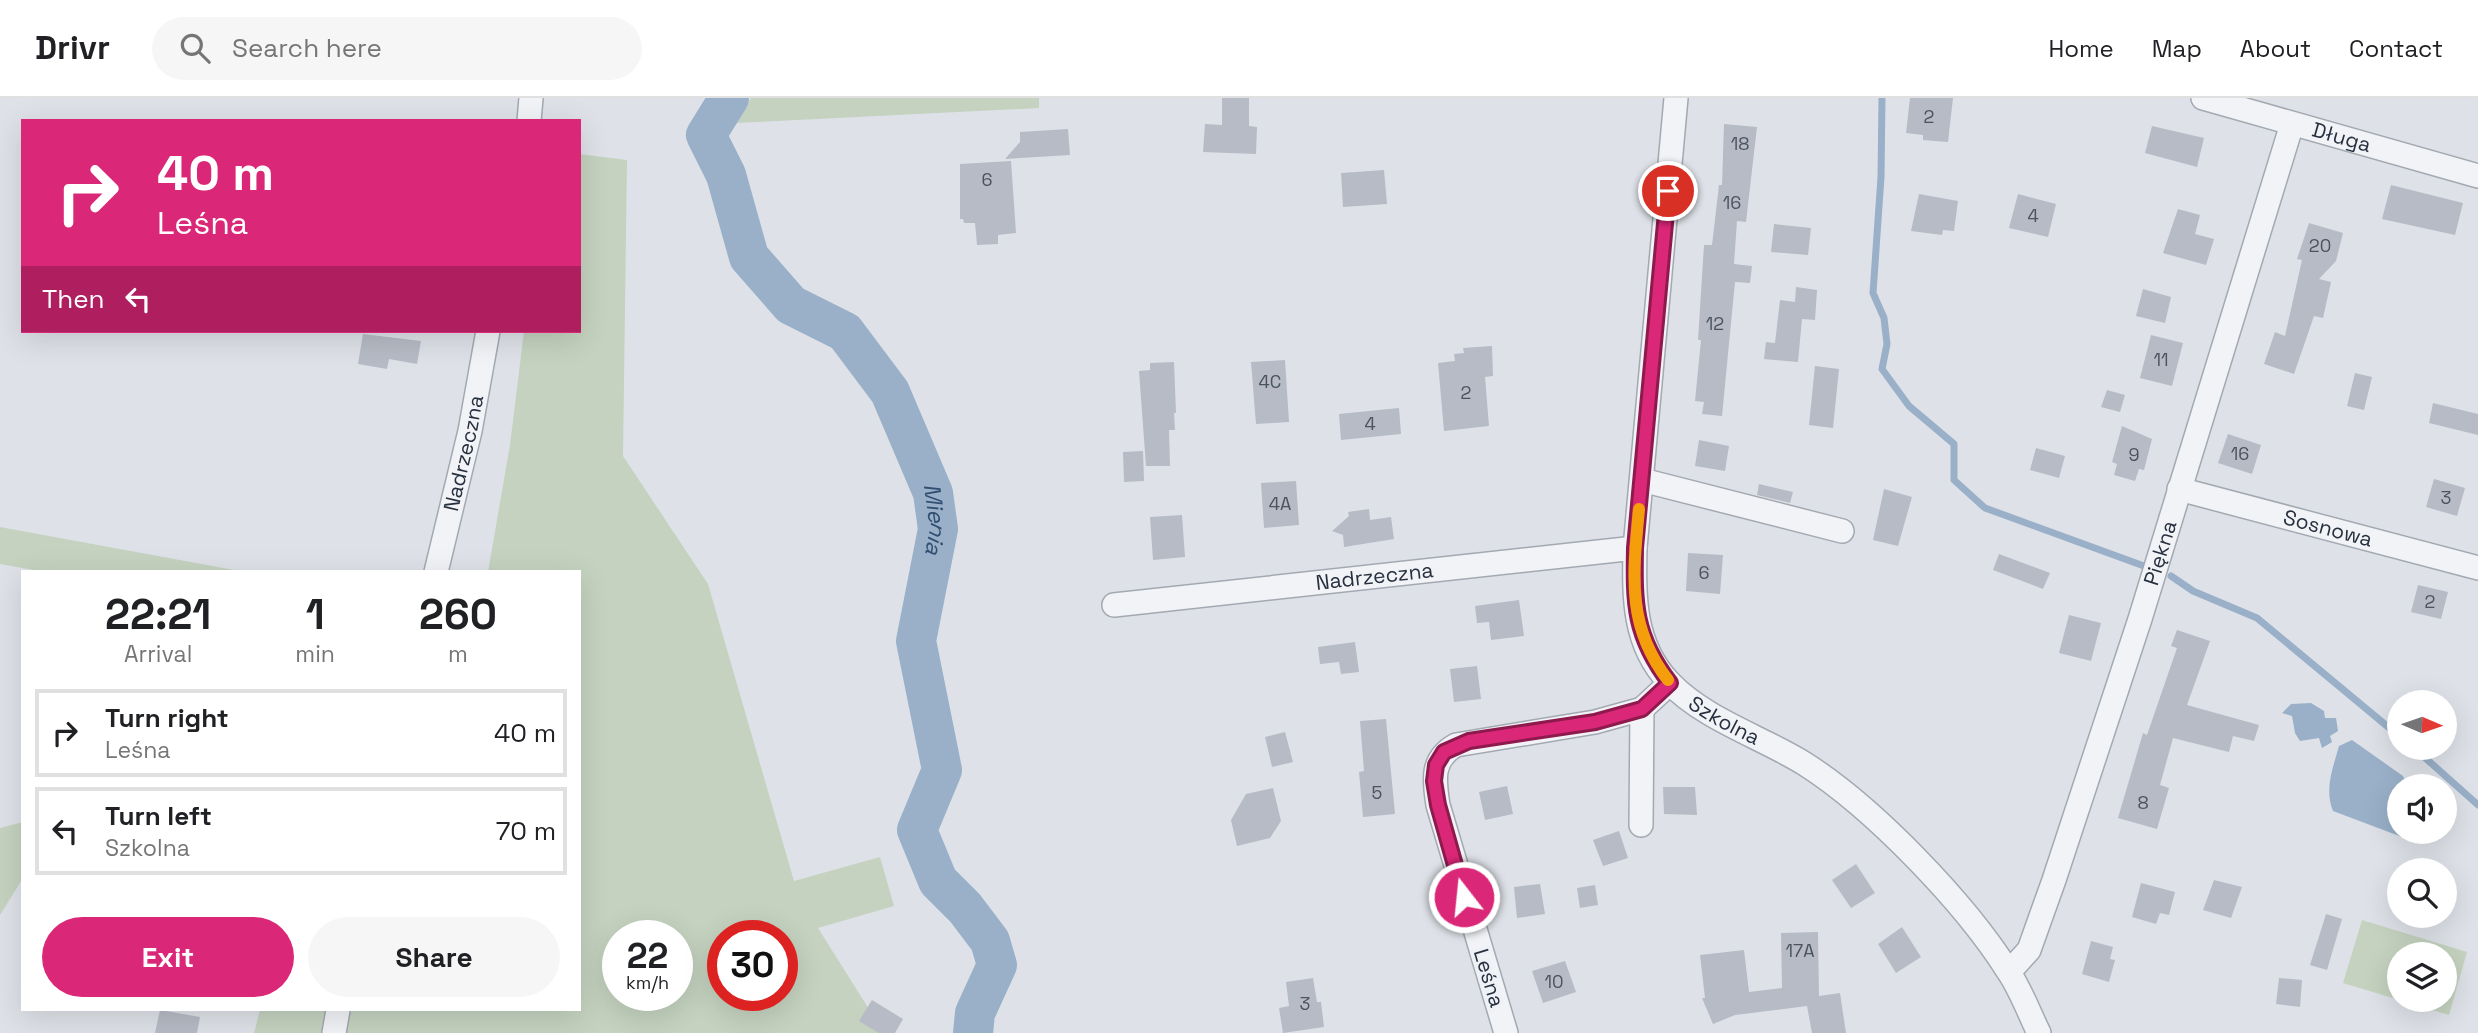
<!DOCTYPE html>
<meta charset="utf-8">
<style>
body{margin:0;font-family:"Space Grotesk",sans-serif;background:#f6f6f6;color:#202124;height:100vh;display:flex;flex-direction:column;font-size:26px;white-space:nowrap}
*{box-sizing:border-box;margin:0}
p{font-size:23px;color:#757577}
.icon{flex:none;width:38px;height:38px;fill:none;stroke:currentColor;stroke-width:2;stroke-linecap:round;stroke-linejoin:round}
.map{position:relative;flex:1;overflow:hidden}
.sheet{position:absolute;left:21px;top:472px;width:560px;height:441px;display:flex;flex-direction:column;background:#fff;border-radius:0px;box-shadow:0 7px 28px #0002}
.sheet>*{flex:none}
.hud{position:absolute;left:21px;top:21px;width:560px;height:214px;border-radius:0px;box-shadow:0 7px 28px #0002;background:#db2777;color:#fff;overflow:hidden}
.needle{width:46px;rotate:92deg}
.controls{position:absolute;left:2387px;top:592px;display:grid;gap:14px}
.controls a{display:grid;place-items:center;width:70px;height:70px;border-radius:50%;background:#fff;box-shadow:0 7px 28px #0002;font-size:35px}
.speed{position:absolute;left:602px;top:822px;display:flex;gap:14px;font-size:35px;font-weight:700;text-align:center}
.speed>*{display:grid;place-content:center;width:91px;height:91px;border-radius:50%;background:#fff;box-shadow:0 7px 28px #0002;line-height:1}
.speed small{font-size:18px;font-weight:400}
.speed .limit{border:10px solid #d22;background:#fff;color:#111}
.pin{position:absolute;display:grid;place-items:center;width:60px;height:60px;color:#fff;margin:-30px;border:4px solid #fff;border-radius:50%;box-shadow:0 2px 7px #0007}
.me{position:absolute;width:77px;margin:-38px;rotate:344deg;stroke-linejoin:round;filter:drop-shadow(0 0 5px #0008)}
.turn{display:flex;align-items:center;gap:24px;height:147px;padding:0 21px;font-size:32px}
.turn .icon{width:91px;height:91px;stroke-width:2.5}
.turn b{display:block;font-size:49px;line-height:60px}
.then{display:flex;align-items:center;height:66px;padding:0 21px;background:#0003;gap:14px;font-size:26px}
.eta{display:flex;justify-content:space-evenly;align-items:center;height:119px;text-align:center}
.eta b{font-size:42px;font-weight:600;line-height:49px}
.action{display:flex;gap:14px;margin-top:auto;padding:14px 21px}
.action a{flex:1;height:80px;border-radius:42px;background:#db2777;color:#fff;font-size:28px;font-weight:600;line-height:80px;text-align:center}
.action a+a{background:#f6f6f6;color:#202124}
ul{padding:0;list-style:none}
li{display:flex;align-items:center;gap:21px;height:88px;margin:0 14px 10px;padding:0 7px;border:4px solid #e0e0e0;border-radius:0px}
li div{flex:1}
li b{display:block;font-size:26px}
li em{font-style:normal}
header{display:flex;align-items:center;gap:42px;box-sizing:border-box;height:98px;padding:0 35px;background:#fff;border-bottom:2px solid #e0e0e0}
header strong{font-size:33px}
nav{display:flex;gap:38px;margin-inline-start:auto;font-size:24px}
.search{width:490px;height:63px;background:#f6f6f6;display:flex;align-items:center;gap:18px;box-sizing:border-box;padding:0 24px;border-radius:38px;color:#757577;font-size:26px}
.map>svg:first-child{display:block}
.green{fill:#c4d2bf;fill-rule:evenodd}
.water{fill:#99b0c8}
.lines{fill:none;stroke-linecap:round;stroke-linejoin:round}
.stream{stroke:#99b0c8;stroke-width:7}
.river{stroke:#99b0c8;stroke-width:40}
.building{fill:#b6bbc5}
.minor-casing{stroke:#a3a9b2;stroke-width:26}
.minor{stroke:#f1f3f6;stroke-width:23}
.route-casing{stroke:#8e194d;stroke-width:18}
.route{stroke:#db2777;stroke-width:12}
.slow{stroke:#f59e0b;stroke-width:12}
.labels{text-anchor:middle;stroke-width:7;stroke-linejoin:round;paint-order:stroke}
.number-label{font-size:18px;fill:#4b5360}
.street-label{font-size:21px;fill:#27303f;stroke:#eef1f5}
.water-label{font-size:23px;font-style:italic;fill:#324e73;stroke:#eef1f5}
</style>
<header>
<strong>Drivr</strong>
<div class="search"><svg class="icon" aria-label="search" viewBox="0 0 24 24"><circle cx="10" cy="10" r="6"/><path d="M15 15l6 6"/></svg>Search here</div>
<nav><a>Home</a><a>Map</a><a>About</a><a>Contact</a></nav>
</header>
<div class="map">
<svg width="2478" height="935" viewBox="0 0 2478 935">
<rect width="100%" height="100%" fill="#dee2e8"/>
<!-- green -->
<g class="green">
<path d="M751,0H1039V10L737,25Z"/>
<path d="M579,56L627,62L623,358L708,486L794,783L880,759L894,808L818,830L884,935H254L260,912H579V474H488L510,347L524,233H579ZM618,838H677V898H618ZM723,838H782V898H723Z"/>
<path d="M0,429L234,472L235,474H45L0,466Z"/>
<path d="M23,724V780L0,817V730Z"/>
<path d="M2362,822L2467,854L2449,917L2343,885ZM2399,856H2445V901H2399Z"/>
</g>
<!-- water -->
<g class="water">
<path d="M2311,605L2324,613L2325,620H2336L2338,633L2330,638L2332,644L2322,650L2319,640L2300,643L2295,635L2292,618L2282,615L2291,606Z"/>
<path d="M2352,642L2403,678L2407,688H2399V733H2417L2402,739L2333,713C2324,691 2333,670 2339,648Z"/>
</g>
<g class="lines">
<!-- stream -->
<g class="stream">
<path d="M1882,0L1881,79L1873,195L1884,220L1887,246L1882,271L1909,308L1954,346V382L1985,410L2144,468"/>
<path d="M2171,478L2193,493L2257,520L2399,638"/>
<path d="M2413,649L2478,707"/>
</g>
<!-- river -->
<path class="river" id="s1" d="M729,0L706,37L726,77L749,159L791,207L845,234L890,294L933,395L938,431L916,543L942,672L917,732L938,783L965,810L990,843L997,867L975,915L973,935"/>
</g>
<!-- building -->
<g class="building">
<path d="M1222,0H1249V28L1257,29L1256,56L1203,54L1205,26L1222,27Z"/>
<path d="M1910,0H1953L1948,44L1923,42V37L1906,35Z"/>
<path d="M1724,26L1757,29L1746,124L1737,123L1734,166L1752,168L1750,185L1735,184L1722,318L1702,316L1704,304L1695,303L1701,242H1698L1704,147H1712L1719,87H1722Z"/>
<path d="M2152,28L2204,40L2197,69L2145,55Z"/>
<path d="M1068,31L1070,57L1005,61L1020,44V34Z"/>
<path d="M1011,63L1016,135L998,137V146L977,147L975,125H964L963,121H960V66Z"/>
<path d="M1384,72L1387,106L1343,109L1341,75Z"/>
<path d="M2391,87L2463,105L2455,137L2382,121Z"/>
<path d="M1919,96L1958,103L1954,133L1943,132L1942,137L1911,133Z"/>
<path d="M2018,96L2056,106L2048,139L2009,130Z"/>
<path d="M2178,111L2200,117L2195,136L2214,141L2206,167L2163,155Z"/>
<path d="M2309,125L2343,135L2336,163L2319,181L2331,184L2323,220L2314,218L2294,276L2264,266L2275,234L2285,238L2302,162L2297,161Z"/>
<path d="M1774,126L1811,130L1808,157L1771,154Z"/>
<path d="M1796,189L1817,192L1815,222L1802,221L1798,264L1764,261L1766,244L1775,245L1780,202L1795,204Z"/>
<path d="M2143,191L2171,199L2165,225L2136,218Z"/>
<path d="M363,236L421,243L417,266L389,261L387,271L358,266Z"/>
<path d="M2151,237L2183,245L2172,288L2140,280Z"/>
<path d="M1492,248L1493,278L1485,279L1489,328L1444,333L1438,265L1455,263L1454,256L1464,255L1463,250Z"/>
<path d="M1285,262L1289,324L1256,326L1251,264Z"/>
<path d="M1174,264L1176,315H1174L1175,332H1169L1170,368H1146L1139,273L1150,272V265Z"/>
<path d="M1815,268L1839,271L1833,330L1809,327Z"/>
<path d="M2355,275L2372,279L2364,312L2347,308Z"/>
<path d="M2107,292L2125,297L2120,314L2101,309Z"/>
<path d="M2433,305L2478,316V337L2429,325Z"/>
<path d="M1399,310L1401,336L1341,342L1339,316Z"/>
<path d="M2122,328L2152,341L2144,372L2139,371L2135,383L2114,377L2117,366L2112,364Z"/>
<path d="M2228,336L2261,347L2252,376L2218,365Z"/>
<path d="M1699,342L1729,348L1725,373L1695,368Z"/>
<path d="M2036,350L2065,358L2059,380L2030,372Z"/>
<path d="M1143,353L1144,383L1124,384L1123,354Z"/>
<path d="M2434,381L2465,390L2457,418L2426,409Z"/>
<path d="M1296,383L1299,427L1264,430L1261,385Z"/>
<path d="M1759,386L1793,394L1790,405L1757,397Z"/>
<path d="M1884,391L1912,399L1898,448L1873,442Z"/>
<path d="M1369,411L1370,422L1391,419L1394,441L1344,449L1343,437L1332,433L1349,418L1348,414Z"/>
<path d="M1182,417L1185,459L1153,462L1150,419Z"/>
<path d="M1688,455L1723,457L1720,496L1686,493Z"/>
<path d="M1999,456L2050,475L2043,491L1993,472Z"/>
<path d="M2418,487L2448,494L2441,521L2411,514Z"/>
<path d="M1519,502L1524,538L1491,542L1489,524L1477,525L1475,508Z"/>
<path d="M2069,517L2101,525L2091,563L2059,555Z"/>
<path d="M2177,532L2210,543L2187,607L2259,627L2254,643L2233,638L2229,654L2173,640L2160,687L2169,690L2157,731L2118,720L2143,635L2147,637L2177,550L2171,548Z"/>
<path d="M1355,544L1359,574L1341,576L1339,564L1320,566L1318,549Z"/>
<path d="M1477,568L1481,601L1454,604L1450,571Z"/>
<path d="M1386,621L1395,716L1363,719L1359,674L1364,673L1360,623Z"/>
<path d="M1285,634L1293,664L1272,669L1265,639Z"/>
<path d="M1507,688L1513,716L1485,722L1479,694Z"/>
<path d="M1663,689H1695L1697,717L1664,716Z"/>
<path d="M1273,690L1281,723L1270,740L1237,748L1231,722L1246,696Z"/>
<path d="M1619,733L1628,760L1603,768L1593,742Z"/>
<path d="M1856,766L1875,795L1851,810L1832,782Z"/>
<path d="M2214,782L2242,789L2231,820L2203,812Z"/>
<path d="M2141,785L2175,794L2169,817L2160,815L2156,826L2132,819Z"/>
<path d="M1540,786L1545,816L1517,820L1514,789Z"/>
<path d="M1595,787L1598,807L1580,810L1577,790Z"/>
<path d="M2326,816L2342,821L2327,872L2310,867Z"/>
<path d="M1902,829L1921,859L1896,875L1878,846Z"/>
<path d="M1818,834L1819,898L1840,895L1846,935H1812L1807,908L1735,917L1713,926L1702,900H1705L1700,857L1744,852L1749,894L1782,890L1781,835Z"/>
<path d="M2091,843L2113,849L2110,861L2115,862L2109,884L2082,876Z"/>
<path d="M1565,863L1576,894L1543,905L1532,873Z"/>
<path d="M1313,880L1317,904H1321L1324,929L1283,935L1279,910L1289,908L1286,884Z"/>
<path d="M2279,880L2302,882L2300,909L2276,906Z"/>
<path d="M872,902L903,921L895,935H879L859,923Z"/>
<path d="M160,912L200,919L197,935H155Z"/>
</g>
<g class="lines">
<!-- minor casing -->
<g class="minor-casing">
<g id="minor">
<path id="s2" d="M1676,0L1635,450C1634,499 1633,546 1669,584C1705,622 1762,639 1805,666C1874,710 1965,805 2008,873C2021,892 2029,915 2039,935"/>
<path id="s3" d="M2203,0L2478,78"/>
<path d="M529,23L531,0"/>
<path d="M1642,382L1842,433"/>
<path id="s4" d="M2179,391L2478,470"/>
<path id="s5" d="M436,474L470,333L488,233"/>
<path id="s6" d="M1114,507L1635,450"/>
<path d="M1641,727L1642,611"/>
<path id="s7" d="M2009,874L2029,852L2054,782L2140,521L2292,26"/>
<path d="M334,935L338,912"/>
<path d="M1506,935L1438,707C1434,682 1431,661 1456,647L1595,624L1642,611L1670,585"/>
</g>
</g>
<!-- minor -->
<use href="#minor" class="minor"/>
</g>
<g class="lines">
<!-- route casing -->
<g class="route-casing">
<path id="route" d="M1464,799L1438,707L1434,683L1436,667L1444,654L1469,643L1595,624L1642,611L1670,585C1634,538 1634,506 1635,450L1668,93"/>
</g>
<!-- route -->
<use href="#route" class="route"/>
<!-- slow -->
<path class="slow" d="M1639,411C1633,476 1626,528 1668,582"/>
</g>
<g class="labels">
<!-- number labels -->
<g class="number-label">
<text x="1929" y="25">2</text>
<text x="1740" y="52">18</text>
<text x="987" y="88">6</text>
<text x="1732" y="111">16</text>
<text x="2033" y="124">4</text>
<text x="2320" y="154">20</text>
<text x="1715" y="232">12</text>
<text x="2161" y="268">11</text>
<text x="1270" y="290">4C</text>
<text x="1466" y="301">2</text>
<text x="1370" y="332">4</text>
<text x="2240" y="362">16</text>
<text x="2134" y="363">9</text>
<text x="2446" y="406">3</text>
<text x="1280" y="412">4A</text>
<text x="1704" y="481">6</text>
<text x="2430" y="510">2</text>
<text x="1377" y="701">5</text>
<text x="2143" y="711">8</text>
<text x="1800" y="859">17A</text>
<text x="1554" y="890">10</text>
<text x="1305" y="912">3</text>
</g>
<!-- street labels -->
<g class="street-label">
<text dy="7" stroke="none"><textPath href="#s3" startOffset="144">Długa</textPath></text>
<text dy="7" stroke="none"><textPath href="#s5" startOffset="122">Nadrzeczna</textPath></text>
<text dy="7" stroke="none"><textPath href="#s4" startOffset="154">Sosnowa</textPath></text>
<text dy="7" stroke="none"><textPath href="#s7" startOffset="448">Piękna</textPath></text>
<text dy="7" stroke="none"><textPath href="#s6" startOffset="262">Nadrzeczna</textPath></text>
<text dy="7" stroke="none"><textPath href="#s2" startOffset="662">Szkolna</textPath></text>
<text transform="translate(1489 880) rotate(73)" y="7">Leśna</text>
</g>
<!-- water labels -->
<g class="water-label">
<text dy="8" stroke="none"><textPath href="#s1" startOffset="509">Mienia</textPath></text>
</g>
</g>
</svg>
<div class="controls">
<a><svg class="needle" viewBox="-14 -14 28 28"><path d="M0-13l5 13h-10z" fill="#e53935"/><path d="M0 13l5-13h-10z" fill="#757577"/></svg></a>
<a><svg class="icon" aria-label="sound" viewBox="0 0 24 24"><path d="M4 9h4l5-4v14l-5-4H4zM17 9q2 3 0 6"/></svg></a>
<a><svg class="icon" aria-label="search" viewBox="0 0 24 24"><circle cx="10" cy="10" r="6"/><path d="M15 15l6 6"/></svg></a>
<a><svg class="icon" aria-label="layers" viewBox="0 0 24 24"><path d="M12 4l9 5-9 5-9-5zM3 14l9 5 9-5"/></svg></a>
</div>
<div class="speed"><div>22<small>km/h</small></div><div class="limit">30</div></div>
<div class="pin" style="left:1668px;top:93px;background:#d93025"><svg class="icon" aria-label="arrive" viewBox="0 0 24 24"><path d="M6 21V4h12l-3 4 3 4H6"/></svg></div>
<svg class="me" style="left:1464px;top:799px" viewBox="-20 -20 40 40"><circle r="17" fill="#db2777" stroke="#fff" stroke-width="3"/><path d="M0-11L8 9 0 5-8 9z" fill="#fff"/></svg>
<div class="hud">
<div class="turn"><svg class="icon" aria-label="right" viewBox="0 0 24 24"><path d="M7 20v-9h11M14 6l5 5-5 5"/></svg><div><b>40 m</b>Leśna</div></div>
<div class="then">Then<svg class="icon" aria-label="left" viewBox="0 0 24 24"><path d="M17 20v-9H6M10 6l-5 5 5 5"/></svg></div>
</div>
<section class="sheet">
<div class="eta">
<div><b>22:21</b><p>Arrival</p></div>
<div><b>1</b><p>min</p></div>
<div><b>260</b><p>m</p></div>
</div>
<ul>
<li><svg class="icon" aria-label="right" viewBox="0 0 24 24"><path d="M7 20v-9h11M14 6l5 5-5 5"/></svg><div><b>Turn right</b><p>Leśna</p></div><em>40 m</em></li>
<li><svg class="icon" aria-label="left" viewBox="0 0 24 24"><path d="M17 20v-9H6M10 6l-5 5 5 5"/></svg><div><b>Turn left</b><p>Szkolna</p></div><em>70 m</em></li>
</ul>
<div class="action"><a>Exit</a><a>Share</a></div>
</section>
</div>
